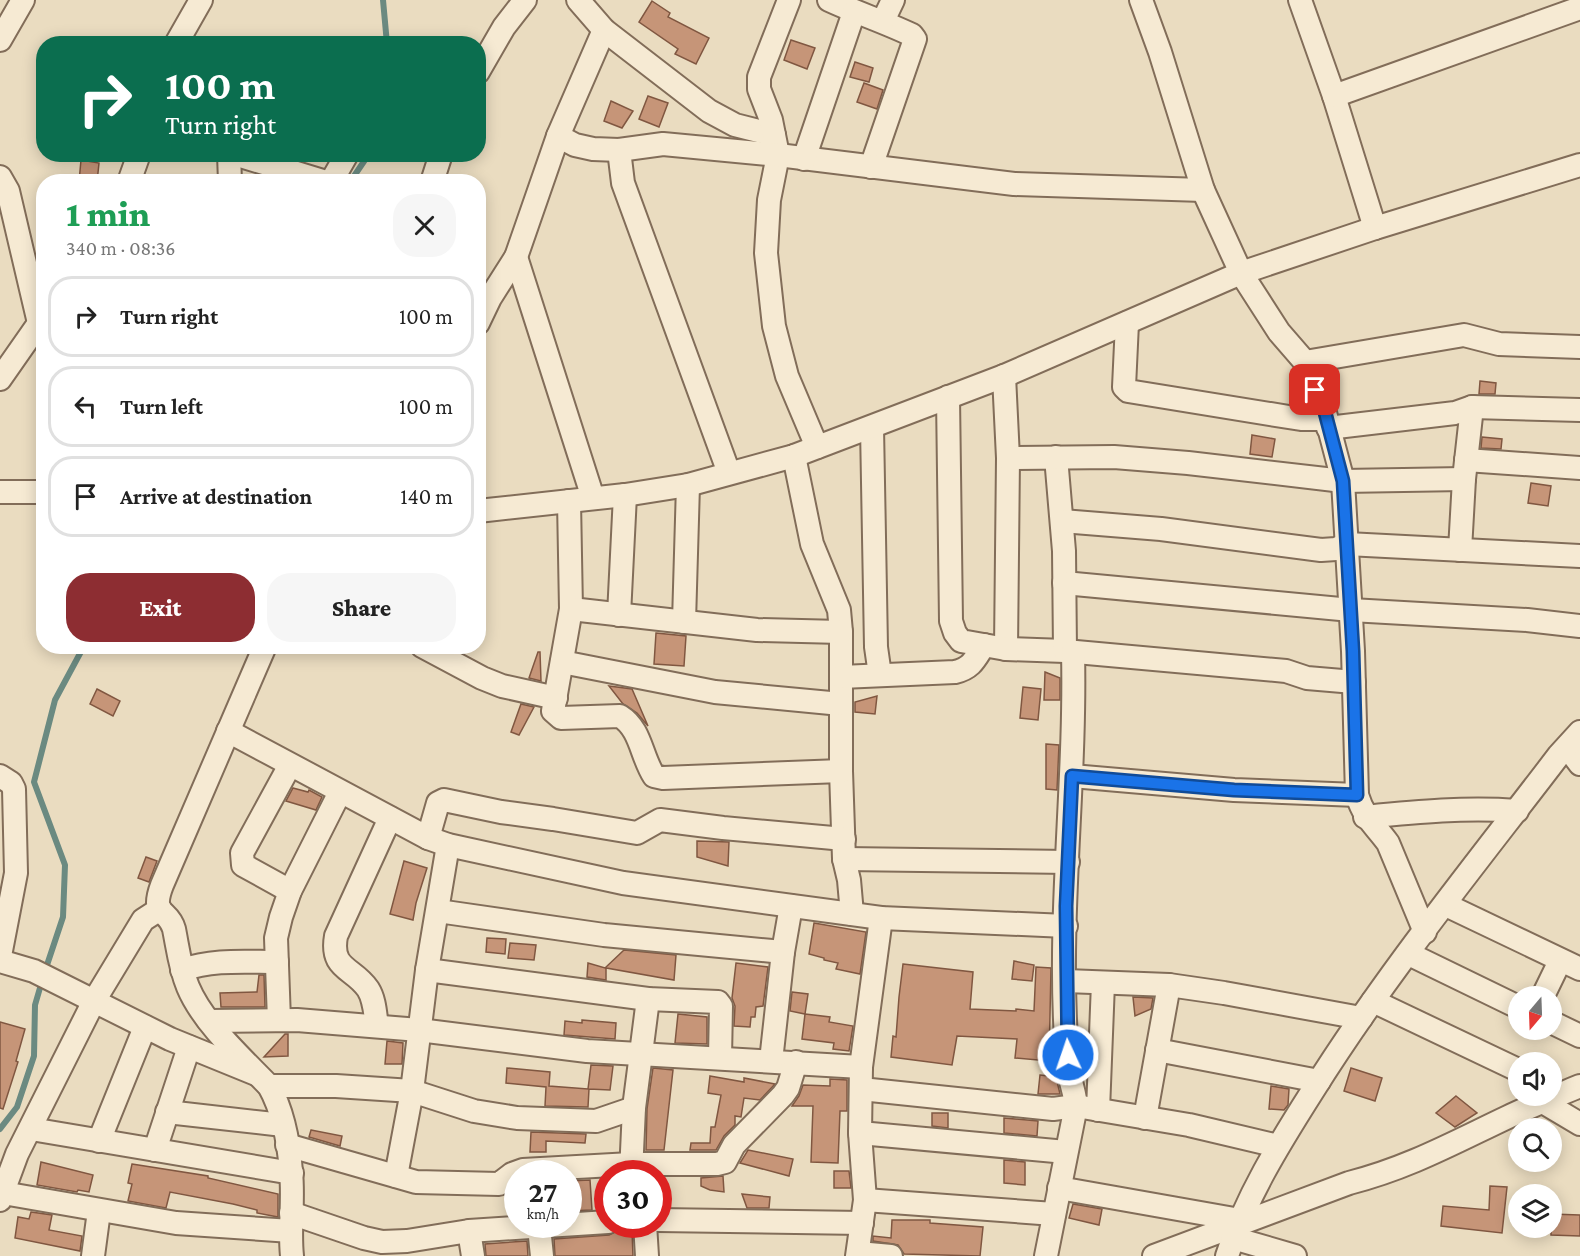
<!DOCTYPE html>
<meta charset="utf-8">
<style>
body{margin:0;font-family:"Crimson Pro",serif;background:#f6f6f6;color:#222;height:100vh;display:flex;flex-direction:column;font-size:22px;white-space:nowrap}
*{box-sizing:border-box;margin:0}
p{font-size:20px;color:#767676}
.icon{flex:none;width:33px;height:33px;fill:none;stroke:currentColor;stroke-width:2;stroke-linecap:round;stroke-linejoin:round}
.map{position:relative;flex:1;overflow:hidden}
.drawer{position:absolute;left:36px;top:174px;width:450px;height:480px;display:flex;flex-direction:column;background:#fff;border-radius:24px;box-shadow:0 3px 15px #0003}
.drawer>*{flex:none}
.banner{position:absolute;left:36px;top:36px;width:450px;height:126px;border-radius:24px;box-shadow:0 3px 15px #0003;background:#0b6e4f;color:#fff;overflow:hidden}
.needle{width:39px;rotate:199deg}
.tools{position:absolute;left:1508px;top:986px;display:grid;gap:12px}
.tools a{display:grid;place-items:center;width:54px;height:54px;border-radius:50%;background:#fff;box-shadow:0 3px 15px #0003;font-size:30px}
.speed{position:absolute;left:504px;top:1160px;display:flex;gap:12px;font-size:30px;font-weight:700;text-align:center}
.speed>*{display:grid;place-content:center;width:78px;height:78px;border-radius:50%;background:#fff;box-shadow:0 3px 15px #0003;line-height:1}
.speed small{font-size:15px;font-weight:400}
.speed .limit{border:9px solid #d22;background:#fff;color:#111}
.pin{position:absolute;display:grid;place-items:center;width:51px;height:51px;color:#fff;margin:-26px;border-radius:12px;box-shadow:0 3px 9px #0006}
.me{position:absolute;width:66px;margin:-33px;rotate:357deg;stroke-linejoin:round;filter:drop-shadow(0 0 4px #0008)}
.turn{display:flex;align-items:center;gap:21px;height:126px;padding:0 30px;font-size:27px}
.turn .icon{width:78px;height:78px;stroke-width:2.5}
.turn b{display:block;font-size:42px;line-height:51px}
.round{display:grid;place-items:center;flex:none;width:63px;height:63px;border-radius:24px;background:#f6f6f6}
.summary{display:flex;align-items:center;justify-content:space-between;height:102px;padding:0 30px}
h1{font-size:36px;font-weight:800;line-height:45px;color:#1e9e55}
.action{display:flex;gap:12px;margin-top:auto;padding:12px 30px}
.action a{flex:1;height:69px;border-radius:24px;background:#8d2d32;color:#fff;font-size:24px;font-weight:800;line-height:69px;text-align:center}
.action a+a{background:#f6f6f6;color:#222}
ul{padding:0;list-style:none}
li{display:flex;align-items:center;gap:18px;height:81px;margin:0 12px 9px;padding:0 18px;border:3px solid #e0e0e0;border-radius:24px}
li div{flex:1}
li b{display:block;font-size:22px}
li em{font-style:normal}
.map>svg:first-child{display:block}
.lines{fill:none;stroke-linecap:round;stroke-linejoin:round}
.stream{stroke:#6b8a81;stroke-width:6}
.building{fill:#c69578;stroke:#805741;stroke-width:1.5}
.minor-casing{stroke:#826d59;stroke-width:26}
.minor{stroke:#f6ead3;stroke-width:22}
.route-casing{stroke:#114b97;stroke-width:15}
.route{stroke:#1a73e8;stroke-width:10}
</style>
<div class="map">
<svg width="1580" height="1256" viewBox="0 0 1580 1256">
<rect width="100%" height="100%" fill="#eadcc0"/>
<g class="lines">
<!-- stream -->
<g class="stream">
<path d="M383,0L387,44"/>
<path d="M350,182L369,154"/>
<path d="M45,971L63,917L65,865L34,782L55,700L84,646"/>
<path d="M0,1129L17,1107L34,1056L35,1005L42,981"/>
</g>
</g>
<!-- building -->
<g class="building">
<path d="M652,1L670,13L668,17L709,38L696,64L675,54L678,49L639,22Z"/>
<path d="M791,40L815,48L807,69L784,60Z"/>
<path d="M855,62L873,68L869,82L850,77Z"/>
<path d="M864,83L883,90L877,109L857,102Z"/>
<path d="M648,96L668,103L659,127L639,119Z"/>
<path d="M611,101L633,111L622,128L604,121Z"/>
<path d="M81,160L99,163L97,182H79Z"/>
<path d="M1480,381L1496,383L1495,394H1479Z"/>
<path d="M1252,435L1275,439L1272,457L1250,454Z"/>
<path d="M1482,437L1502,439L1501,449L1481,448Z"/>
<path d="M1531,483L1551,486L1548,506L1528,503Z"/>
<path d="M656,633L686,636L684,666L654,664Z"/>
<path d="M538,652H540L541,681L529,678Z"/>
<path d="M1045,672L1060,678V700H1044Z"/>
<path d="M609,686L632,689L648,726L637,713L623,704Z"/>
<path d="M1023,687L1041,689L1038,720L1020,718Z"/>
<path d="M97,689L120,701L113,716L90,704Z"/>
<path d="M877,696L875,714L855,712V702Z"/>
<path d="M521,704L534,707L519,735L511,732Z"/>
<path d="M1046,744L1059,745L1057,790L1046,789Z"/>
<path d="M293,788L308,792L309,790L322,797L316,810L286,801Z"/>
<path d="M697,841L729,842L728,866L697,857Z"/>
<path d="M146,857L157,861L149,882L138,878Z"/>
<path d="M404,861L427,868L416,903L413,920L390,914Z"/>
<path d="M814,923L866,932L860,974L836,969L838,963L824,960V958L809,954Z"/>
<path d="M487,938L506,939L505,954L486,952Z"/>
<path d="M510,943L536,945L534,960L508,958Z"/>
<path d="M624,950L676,955L674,980L606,968V980L587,977L588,963L605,968Z"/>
<path d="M1014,961L1034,965L1032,981L1012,979Z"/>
<path d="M736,963L768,967L763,1006L756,1007L755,1017H751L750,1027L734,1026L735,1006L732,998Z"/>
<path d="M903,964L973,972L970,1009L1016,1011V1009L1034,1011L1036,967L1051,968L1049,1061L1015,1058L1017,1039L957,1036L952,1065L891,1057L893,1036L896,1037L899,997Z"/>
<path d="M259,975H264L265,1007H221L220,993L257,992Z"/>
<path d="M792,992L808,994L805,1014L790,1011Z"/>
<path d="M1133,997L1153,998L1151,1009L1135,1016Z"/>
<path d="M678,1014L707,1017V1044L675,1043Z"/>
<path d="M805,1014L830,1017L829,1022L853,1026L849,1051L833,1049L834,1043L802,1039Z"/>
<path d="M582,1020L616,1023L615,1039L564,1035L565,1021L582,1023Z"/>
<path d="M0,1022L25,1029L16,1061L18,1062L3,1109L0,1108Z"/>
<path d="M285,1034H288V1056L264,1057Z"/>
<path d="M387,1041L403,1043L402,1064H385Z"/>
<path d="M591,1065L613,1066L610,1090L589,1089L588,1107L545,1106L546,1087L506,1083L507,1068L550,1072L549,1086L588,1089Z"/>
<path d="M653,1068L673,1070L664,1150H646L647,1109Z"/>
<path d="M1351,1068L1382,1078L1375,1101L1344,1091Z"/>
<path d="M1040,1075L1056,1077L1060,1094H1038Z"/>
<path d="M710,1076L744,1082V1078L775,1084L760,1100L744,1098L741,1117L735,1116V1125L724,1136L716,1150H690L691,1143H710L711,1127H715L721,1095L708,1093Z"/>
<path d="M830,1079L847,1080V1111H840L838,1163L811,1162L813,1106H792L799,1096L803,1085L830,1086Z"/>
<path d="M1271,1086L1289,1089L1288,1105L1284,1110L1269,1109Z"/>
<path d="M1456,1096L1477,1113L1455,1127L1436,1113Z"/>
<path d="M932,1113H948V1128L932,1126Z"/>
<path d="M1004,1118L1038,1121L1037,1136L1004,1133Z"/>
<path d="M311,1130L342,1136L340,1146L309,1137Z"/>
<path d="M531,1132L586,1134L585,1143L546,1141V1152H530Z"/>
<path d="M748,1150L793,1159L789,1176L740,1163Z"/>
<path d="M1004,1160L1025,1162V1185L1004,1183Z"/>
<path d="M41,1162L93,1175L89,1192L78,1190L77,1192L37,1185Z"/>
<path d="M132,1164L208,1176V1178L278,1194V1217L257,1213V1210L233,1204L170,1192L166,1208L128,1201L132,1184L128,1183Z"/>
<path d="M834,1171H849L851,1188H834Z"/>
<path d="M723,1176L724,1192L710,1190L701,1186V1178Z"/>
<path d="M590,1180L592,1210L568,1211V1181Z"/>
<path d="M1490,1186L1507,1187L1502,1233L1441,1226L1443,1206L1489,1210Z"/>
<path d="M742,1194L770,1197L769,1208H747Z"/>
<path d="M1073,1204L1102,1209L1099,1225L1069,1218Z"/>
<path d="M31,1212L52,1215L49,1230L82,1236L80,1251L15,1238L18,1217L29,1219Z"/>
<path d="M1551,1214L1580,1215V1236L1551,1235Z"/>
<path d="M892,1220H930V1223L983,1227L980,1256L904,1254L898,1245L873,1241V1236L891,1238Z"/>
<path d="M617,1231H632L633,1256H555L554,1239L609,1235Z"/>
<path d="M527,1241L528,1256H486L485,1244Z"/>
</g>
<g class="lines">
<!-- minor casing -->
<g class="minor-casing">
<g id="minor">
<path d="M578,0L604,30L709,111L735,125L774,135"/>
<path d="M789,0L759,77V89L771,120L778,155L769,200L766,253L774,326L787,376L817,447"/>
<path d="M829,0C857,13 885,22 912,35L915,39L871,167"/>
<path d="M1141,0L1160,52L1203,190L1241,273L1279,332L1305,362L1323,405L1343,481L1353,651L1357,795C1364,818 1375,825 1388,843L1425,932"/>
<path d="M1300,0L1334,96L1375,228"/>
<path d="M883,21L893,0"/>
<path d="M0,40L23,0"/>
<path d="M176,44L201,0"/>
<path d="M478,72L504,27L525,0"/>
<path d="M1334,96L1580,8"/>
<path d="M558,136L575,145L593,149L619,150L663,144L778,155L1014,184L1203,190"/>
<path d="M619,150L623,183L729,473"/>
<path d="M229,154L230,182"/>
<path d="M234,154L326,182"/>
<path d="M804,159L854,12"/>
<path d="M0,177L8,191L39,323L44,329"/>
<path d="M129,182L139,154"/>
<path d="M331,182L347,154"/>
<path d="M432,182L441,154"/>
<path d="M516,257L593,498"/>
<path d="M478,323L490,298L516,257L558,136L604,30"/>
<path d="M1127,323L1124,387L1128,391L1301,419H1326"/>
<path d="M1305,362L1464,335L1499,344L1580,347"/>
<path d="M1004,376L1008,458L1006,649"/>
<path d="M0,379L44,316"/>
<path d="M948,397L951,621L955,633L961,641L1006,649L1065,651L1286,671L1307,678L1354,682"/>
<path d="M872,427L876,647L880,675"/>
<path d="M1328,428L1455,413L1472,407L1580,410"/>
<path d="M794,456L812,544L839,610L841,632V771L844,859L849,880L852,914"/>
<path d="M1056,457L1064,551L1065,651"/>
<path d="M1008,458L1114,457L1188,463L1343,481L1464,479"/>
<path d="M1466,460L1580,468"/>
<path d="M0,492H44"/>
<path d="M569,501L571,609L553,711L561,718L620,716C641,729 641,756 654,776L663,778L841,771"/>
<path d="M478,511L625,495L688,485L794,456L1004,376L1241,273L1375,228L1580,165"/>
<path d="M1062,521L1161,529L1321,550L1336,549L1347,544L1580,556"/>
<path d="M1460,550L1464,479L1472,407"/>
<path d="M1064,583L1351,610L1527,620L1580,626"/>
<path d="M571,609L757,630L841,632"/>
<path d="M619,615L625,495"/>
<path d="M684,622L688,485"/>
<path d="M265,646L162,885C150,917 168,908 174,929C178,949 180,968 188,987C203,1023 242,1058 269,1086C283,1111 289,1144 291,1172C294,1200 289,1228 292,1256"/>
<path d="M422,646L482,678L502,686L556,698"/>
<path d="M562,662L715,692L841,704"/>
<path d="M841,677L955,672C972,668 975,659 984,645"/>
<path d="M228,731L428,838L448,845L623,883L881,918L1066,926"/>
<path d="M1567,747L1580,764"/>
<path d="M290,765L242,853L243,865L290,891"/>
<path d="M0,776L11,783L14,789L16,873L0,956"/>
<path d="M1072,776L1234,790L1357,795"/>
<path d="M1365,817C1416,812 1466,807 1517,811"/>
<path d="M428,838L438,803L444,800L501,812L553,819L637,833L660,820L723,828L844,839"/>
<path d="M844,859L1068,862"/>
<path d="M1446,905L1580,969"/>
<path d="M438,911L604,935L783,952"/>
<path d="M1409,954L1518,1007"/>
<path d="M0,961L34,971L170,1039L256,1074"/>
<path d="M182,970C213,959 244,962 277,962"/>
<path d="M427,970L648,999L718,1002L721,1006L720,1058"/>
<path d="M1066,981L1169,985L1224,993L1361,1018"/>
<path d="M1543,996L1560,961"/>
<path d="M1373,1001L1518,1070"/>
<path d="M279,1020L276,938L281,917L290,891L340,792"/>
<path d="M209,1021L297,1020L419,1030L587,1051L861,1067"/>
<path d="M1551,1022L1580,1036"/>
<path d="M377,1026C375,1014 375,1000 368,989C353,967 330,970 336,936L390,818"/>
<path d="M1157,1050L1319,1081"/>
<path d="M771,1061L783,952L791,906"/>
<path d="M269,1086H336L412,1091L474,1111L517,1118L596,1121L634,1108"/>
<path d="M861,1089L1053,1109L1076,1106L1189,1125L1278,1146"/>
<path d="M1539,1095L1543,1102L1580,1124"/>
<path d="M1098,1110L1103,983"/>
<path d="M167,1112L283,1125"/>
<path d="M1145,1118L1169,985"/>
<path d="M31,1129L292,1173"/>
<path d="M860,1133L1066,1152"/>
<path d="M99,1141L145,1027"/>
<path d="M287,1145L416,1182L499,1184L512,1174L523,1170L631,1164H717L725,1162L734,1145L783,1095L788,1088L796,1062"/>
<path d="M155,1150L189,1047"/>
<path d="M631,1173L634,1108L648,999"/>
<path d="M396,1176L412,1091L427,970L448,845"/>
<path d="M1059,1188L1240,1220"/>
<path d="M3,1193L176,1223L291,1231"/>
<path d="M0,1200L17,1154L94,1001L143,920L160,909"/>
<path d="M865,1200L1054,1214"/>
<path d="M291,1213L364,1238L382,1242L407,1241L469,1231L608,1222"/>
<path d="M658,1220L862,1223"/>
<path d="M645,1224L647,1256"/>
<path d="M539,1227L542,1256"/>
<path d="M469,1231L473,1256"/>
<path d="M1233,1238L1295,1256"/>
<path d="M858,1253L891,1256"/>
<path d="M93,1256L99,1211"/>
<path d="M857,1256L865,1200L860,1133L861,1067L881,918"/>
<path d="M1046,1256L1076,1106C1075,1095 1072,1085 1069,1075C1067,1063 1067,1050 1066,1039C1058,910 1076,781 1073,652"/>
<path d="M1154,1256L1349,1183C1408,1168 1453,1143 1508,1117C1531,1106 1556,1096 1580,1086"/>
<path d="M1227,1256C1246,1197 1279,1144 1312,1092C1386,974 1475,865 1559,755L1580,732"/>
</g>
</g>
<!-- minor -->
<use href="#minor" class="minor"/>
</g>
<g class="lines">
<!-- route casing -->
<g class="route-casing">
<path id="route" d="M1068,1055L1066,906L1072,776L1234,790L1357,795L1353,651L1343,481L1323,405L1315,390"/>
</g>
<!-- route -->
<use href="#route" class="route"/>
</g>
</svg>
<div class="tools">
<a><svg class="needle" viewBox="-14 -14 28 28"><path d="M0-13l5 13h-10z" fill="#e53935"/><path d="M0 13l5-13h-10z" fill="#767676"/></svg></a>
<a><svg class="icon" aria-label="sound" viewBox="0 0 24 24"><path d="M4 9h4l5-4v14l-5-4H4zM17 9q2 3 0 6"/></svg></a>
<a><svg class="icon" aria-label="search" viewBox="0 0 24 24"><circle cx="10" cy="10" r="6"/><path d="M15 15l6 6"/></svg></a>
<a><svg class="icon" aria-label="layers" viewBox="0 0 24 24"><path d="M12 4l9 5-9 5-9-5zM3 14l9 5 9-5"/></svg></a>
</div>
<div class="speed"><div>27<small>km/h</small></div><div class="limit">30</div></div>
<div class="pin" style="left:1315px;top:390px;background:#d93025"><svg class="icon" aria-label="arrive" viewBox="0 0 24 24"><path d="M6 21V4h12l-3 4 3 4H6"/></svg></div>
<svg class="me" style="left:1068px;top:1055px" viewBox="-20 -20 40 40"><circle r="17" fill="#1a73e8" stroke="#fff" stroke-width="3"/><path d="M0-11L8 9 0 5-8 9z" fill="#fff"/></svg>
<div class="banner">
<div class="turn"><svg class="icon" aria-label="right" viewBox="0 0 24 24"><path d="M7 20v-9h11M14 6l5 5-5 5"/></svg><div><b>100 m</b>Turn right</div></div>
</div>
<section class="drawer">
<div class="summary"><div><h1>1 min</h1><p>340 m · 08:36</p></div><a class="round"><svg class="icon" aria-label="close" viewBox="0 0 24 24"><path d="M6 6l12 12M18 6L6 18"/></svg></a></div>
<ul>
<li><svg class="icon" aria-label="right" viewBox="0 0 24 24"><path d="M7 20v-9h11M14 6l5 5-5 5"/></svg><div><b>Turn right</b></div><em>100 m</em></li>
<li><svg class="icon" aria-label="left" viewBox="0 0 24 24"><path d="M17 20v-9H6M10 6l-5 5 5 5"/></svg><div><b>Turn left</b></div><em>100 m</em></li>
<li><svg class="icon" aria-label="arrive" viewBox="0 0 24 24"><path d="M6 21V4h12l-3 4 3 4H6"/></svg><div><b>Arrive at destination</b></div><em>140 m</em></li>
</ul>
<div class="action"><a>Exit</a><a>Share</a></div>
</section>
</div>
